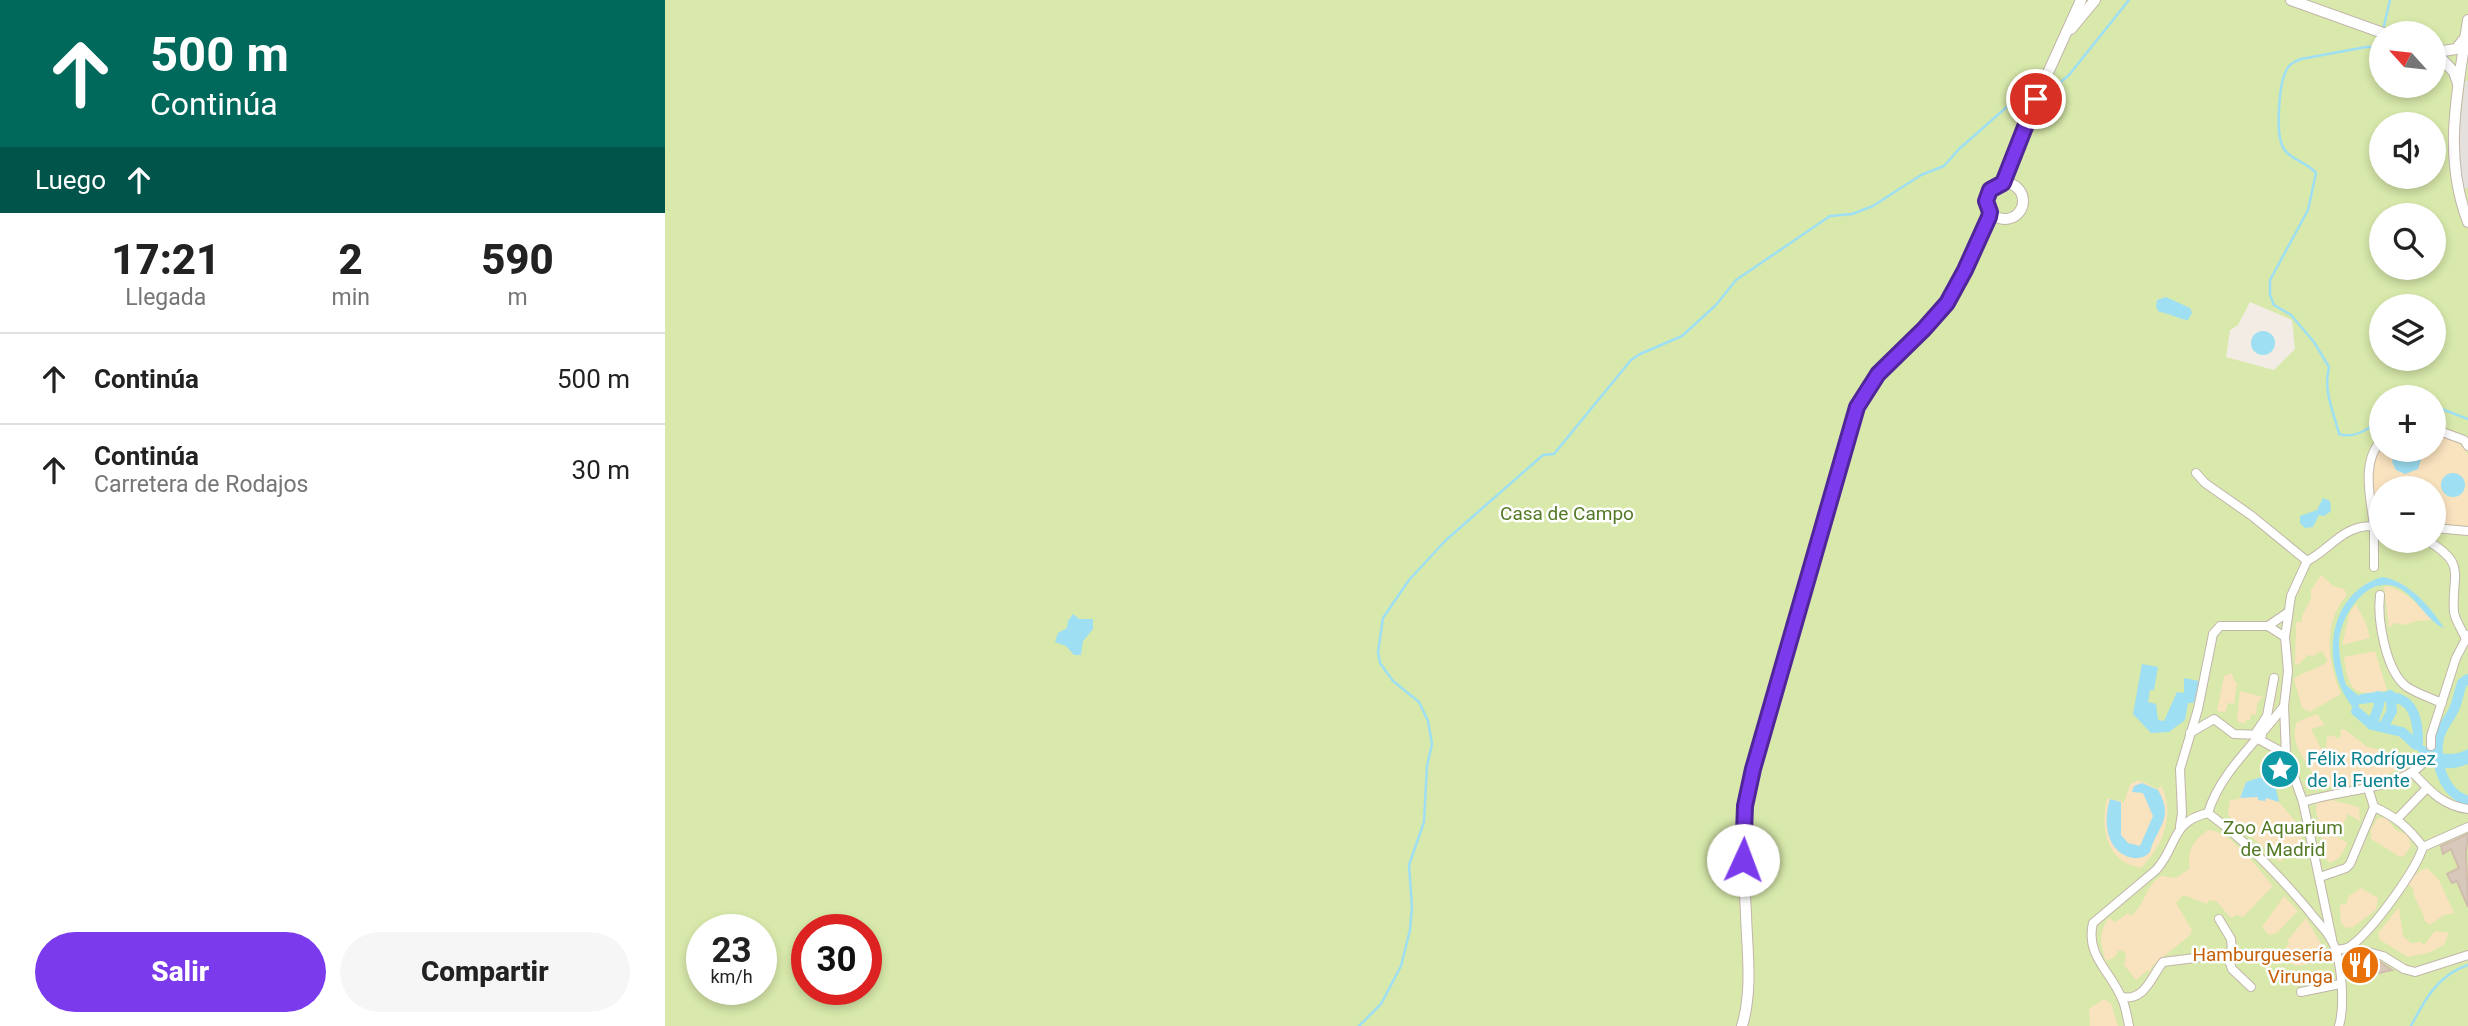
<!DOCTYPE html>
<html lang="es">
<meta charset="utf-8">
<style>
body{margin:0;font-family:Roboto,sans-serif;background:#f6f6f6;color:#222;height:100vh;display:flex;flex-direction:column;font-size:26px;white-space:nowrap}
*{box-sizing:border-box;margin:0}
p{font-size:23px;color:#767676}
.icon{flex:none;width:38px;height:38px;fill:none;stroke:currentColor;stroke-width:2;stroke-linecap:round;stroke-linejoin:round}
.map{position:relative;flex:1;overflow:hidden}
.drawer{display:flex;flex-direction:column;background:#fff;width:665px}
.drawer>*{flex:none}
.hud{background:#00695c;color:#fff;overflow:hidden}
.needle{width:46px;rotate:297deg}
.tools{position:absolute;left:1704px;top:21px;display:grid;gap:14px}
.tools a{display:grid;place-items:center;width:77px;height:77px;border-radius:50%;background:#fff;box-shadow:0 4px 10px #0003;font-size:35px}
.speed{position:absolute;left:21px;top:914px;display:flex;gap:14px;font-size:35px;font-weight:700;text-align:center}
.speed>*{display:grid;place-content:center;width:91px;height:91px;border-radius:50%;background:#fff;box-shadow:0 4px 10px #0003;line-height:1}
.speed small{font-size:18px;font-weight:400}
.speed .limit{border:10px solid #d22;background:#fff;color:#111}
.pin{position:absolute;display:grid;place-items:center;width:60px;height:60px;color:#fff;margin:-30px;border:4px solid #fff;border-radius:50%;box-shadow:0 2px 7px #0007}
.me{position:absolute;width:77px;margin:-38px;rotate:2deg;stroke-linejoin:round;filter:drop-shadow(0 0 5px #0008)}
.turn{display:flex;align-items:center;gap:24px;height:147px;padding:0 35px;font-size:32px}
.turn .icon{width:91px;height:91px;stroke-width:2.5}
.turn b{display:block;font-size:49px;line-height:60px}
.then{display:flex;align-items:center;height:66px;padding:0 35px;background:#0003;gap:14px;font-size:26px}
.eta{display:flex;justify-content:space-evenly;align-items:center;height:119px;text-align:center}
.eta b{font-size:42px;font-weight:800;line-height:49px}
.cta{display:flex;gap:14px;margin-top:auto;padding:14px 35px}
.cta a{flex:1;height:80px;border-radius:42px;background:#7c3aed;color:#fff;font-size:28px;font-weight:800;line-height:80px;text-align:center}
.cta a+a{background:#f6f6f6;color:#222}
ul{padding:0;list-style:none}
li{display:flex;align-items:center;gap:21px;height:91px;padding:0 35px;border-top:2px solid #e0e0e0}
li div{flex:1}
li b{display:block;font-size:26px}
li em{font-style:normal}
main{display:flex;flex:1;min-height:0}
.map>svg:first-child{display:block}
.green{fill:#d8e9ab;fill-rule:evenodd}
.sand{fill:#f9e2be}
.parking{fill:#e3e0dd}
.water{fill:#9edff3}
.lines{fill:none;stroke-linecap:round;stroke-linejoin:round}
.stream{stroke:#9edff3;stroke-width:2.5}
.canal{stroke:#9edff3;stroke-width:10}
.building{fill:#d8c8bc;stroke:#d0bcac;stroke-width:2}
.pedestrian-casing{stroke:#c2b5aa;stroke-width:10}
.minor-casing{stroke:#c2b5aa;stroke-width:12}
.pedestrian{stroke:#fff;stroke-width:8}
.minor{stroke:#fff;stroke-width:10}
.route-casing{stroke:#51269a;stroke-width:18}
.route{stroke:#7c3aed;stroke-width:12}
.labels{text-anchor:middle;stroke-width:5;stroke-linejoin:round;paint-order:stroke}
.park-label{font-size:19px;fill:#547925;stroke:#fff}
.culture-label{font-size:19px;fill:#0d838f;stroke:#fff;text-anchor:start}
.food-label{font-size:19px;fill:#c56008;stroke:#fff;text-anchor:end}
</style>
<main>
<section class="drawer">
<div class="hud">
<div class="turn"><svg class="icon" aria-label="ahead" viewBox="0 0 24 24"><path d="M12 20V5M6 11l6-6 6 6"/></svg><div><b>500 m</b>Continúa</div></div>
<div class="then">Luego<svg class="icon" aria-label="ahead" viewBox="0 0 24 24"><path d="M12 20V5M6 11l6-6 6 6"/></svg></div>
</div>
<div class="eta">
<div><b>17:21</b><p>Llegada</p></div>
<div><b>2</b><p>min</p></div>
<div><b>590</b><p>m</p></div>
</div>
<ul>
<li><svg class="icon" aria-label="ahead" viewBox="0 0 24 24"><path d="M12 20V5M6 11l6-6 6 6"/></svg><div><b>Continúa</b></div><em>500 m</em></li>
<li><svg class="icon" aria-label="ahead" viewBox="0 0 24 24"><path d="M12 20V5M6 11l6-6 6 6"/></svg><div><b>Continúa</b><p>Carretera de Rodajos</p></div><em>30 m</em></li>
</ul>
<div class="cta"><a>Salir</a><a>Compartir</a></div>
</section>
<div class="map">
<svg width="1803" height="1026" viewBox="0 0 1803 1026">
<rect width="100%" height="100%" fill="#f3ece4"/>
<!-- green -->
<path class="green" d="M0,0H1803V1026H0ZM1717,33H1769V86H1717ZM1717,124H1769V177H1717ZM1717,215H1769V268H1717ZM1585,302L1627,320L1630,349L1609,370L1561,357L1565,330L1573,325ZM1717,306H1769V359H1717ZM1717,397H1769V450H1717ZM1717,488H1769V541H1717ZM37,929H96V989H37ZM142,929H201V989H142Z"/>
<!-- sand -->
<g class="sand">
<path d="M1769,432C1783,438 1796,441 1803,455V526L1769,523V488H1717V517C1701,505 1707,462 1717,445V450H1769Z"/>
<path d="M1656,575L1668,586L1679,589L1682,595C1657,623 1663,662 1676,694L1645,712L1637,708L1629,679C1639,671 1652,670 1663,661L1657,651L1648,656L1643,655L1633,665L1630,664L1631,622H1637V616L1646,599V590Z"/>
<path d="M1719,586C1739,587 1754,607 1768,620L1751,621L1740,625L1729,623L1724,628Z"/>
<path d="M1691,604L1701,623L1705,638L1677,645L1685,612Z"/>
<path d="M1710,651L1722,690C1689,699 1683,689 1679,657Z"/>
<path d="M1567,673L1569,681L1572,682L1569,704L1563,703L1560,712L1552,711L1559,676Z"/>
<path d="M1575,691L1598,697L1592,703L1591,715L1586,714L1585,720H1581L1580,724L1572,721Z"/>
<path d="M1652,714L1660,725L1646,729L1658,752L1661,751L1662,737L1667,735L1673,739L1676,735L1675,730L1679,729L1701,746L1734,756L1735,767C1726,775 1712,777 1700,781C1667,792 1655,789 1638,758C1631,747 1627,734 1632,722Z"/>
<path d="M1596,777L1610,786L1612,800L1633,824L1639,851L1626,852L1615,862L1563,815L1565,800L1574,799L1581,782Z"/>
<path d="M1474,780L1493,789L1496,785C1511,814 1498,846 1476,868C1441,862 1435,829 1442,798L1459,802L1465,784Z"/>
<path d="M1666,800L1694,807L1695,821L1683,814L1672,837L1683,843L1674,858L1665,863L1661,859L1651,810L1652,803Z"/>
<path d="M1713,818H1721L1731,830L1743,835L1746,846L1739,856L1735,857L1706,839V829Z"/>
<path d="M1543,830C1564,829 1595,871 1608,886L1578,917L1571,915L1566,918L1552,902L1544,900L1542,904L1518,895L1511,903L1527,930L1525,935L1486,967L1485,973L1483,970L1471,980L1459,965L1461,955L1457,950L1453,951L1450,957L1441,961C1435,944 1433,933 1444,918L1450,922L1463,913L1466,916C1480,905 1481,885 1496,876L1511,878L1525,868C1521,851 1529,840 1543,830Z"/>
<path d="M1762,868L1774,880L1789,913L1779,915L1765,925L1760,921C1757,908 1749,902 1748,888L1742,884L1753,872Z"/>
<path d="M1696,888L1713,898L1711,910L1688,927L1681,928L1676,923L1675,905L1681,904L1684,896Z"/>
<path d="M1619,896L1633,911L1612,933L1604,935L1597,927Z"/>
<path d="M1734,907L1738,936L1746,943L1756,942L1759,945L1770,931L1784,933L1779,945L1763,953L1743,957L1715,940L1713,933Z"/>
<path d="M1641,918L1660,951C1649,961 1638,971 1623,962L1620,949L1624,943L1622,941Z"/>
<path d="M1439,999L1446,1004L1453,1026H1425L1424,1009Z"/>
</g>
<!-- parking -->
<path class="parking" d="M1800,81H1803V188L1798,189L1793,144Z"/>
<!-- water -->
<g class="water">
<path d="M1501,297L1525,308L1527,313L1523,320C1512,319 1505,313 1494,312L1491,307L1492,300Z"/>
<circle cx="1598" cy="343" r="12"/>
<path d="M1730,450H1753L1756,460L1753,469L1740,474L1731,470L1727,462Z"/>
<circle cx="1788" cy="485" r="12"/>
<path d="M1658,498L1665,501L1666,511L1659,516L1654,515L1648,527L1640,528L1635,523V516L1652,510Z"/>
<path d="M1717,577C1742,580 1766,607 1779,628C1760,621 1751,593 1729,586C1700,577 1675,617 1674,642C1674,656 1677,672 1681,685L1697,699L1691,711C1655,670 1659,595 1717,577Z"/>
<path d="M408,614L414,619H428V629L418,641L416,655H409L401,646L390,642L393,633L402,628L403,621Z"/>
<path d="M1477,664L1493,667L1489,690H1485L1483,702L1491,704L1493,720L1499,721L1512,692L1519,693V678L1534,681L1529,703H1523L1520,720L1504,732L1486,733L1468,714Z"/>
<path d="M1753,742C1770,753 1784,759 1803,749V764C1780,773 1767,767 1752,750Z"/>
<path d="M1596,777L1610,785L1614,802L1601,798L1600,801L1593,800V797L1575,798L1581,782Z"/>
<path d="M1477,783L1493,790C1510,819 1492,826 1485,852C1472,866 1450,854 1445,839C1440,826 1441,812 1445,799L1456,802V835L1463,843L1475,846L1488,816L1478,793L1467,792L1469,786Z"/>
</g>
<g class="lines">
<!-- stream -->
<g class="stream">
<path d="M1718,30L1725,0"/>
<path d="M1717,34L1712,47H1701L1636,59C1628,62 1623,65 1620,73C1614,87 1611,132 1617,145C1622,159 1642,162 1651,173L1643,210L1605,280V295L1609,305L1626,315L1649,342L1664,367C1658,392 1668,409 1674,434C1690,439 1708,428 1717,415"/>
<path d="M1385,91L1404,75L1464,0"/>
<path d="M1769,406L1803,419"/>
<path d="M694,1026L716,1004L736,966L745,930L747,907L744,865L759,822L762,766L767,744L763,721L754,702L728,681L715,663L713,652L718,618L744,580L781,540L878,455L889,454L966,360L975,354L1017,336L1051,305L1071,280L1165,216L1187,214L1208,206L1256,175L1279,166L1294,149L1352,98L1363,96"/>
<path d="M1746,1026C1760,999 1773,975 1803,965"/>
</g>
<!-- canal -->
<g class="canal">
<path d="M1803,679L1797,683C1794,691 1793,701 1789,709C1785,719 1776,727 1774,738C1769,762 1778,793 1803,801"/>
<path d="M1697,699C1735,693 1753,697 1753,742"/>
<path d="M1691,711L1707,725L1737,732L1751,745"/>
<path d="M1707,725L1714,705L1713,696"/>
<path d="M1718,727L1727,711L1725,695"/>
</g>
</g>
<!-- building -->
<g class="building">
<path d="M1803,834L1801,852L1803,907L1792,881L1787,883L1782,874L1794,868L1786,849L1778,854L1776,846Z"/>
<path d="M1685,954L1711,967L1715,962L1727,970L1687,979L1679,955Z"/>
</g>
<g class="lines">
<!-- pedestrian casing -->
<g class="pedestrian-casing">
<g id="pedestrian">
<path d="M1769,429L1799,440L1803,446"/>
<path d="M1717,440C1695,461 1706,500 1709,526L1717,527"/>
<path d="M1531,473L1540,483L1587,516L1642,561C1666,549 1677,525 1709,526V567"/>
<path d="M1769,528L1803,531"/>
<path d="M1763,541C1803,565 1786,574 1789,612C1790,620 1797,630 1800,637"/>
<path d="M1715,595C1712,620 1721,672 1742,687C1753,694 1766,698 1777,703"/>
<path d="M1603,626L1622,613"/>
<path d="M1620,637L1626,596L1642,561"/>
<path d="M1525,733L1549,719L1569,734L1597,735"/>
<path d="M1590,734L1602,716L1609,678"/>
<path d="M1593,739L1621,754"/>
<path d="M1766,746V736L1791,658L1803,635"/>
<path d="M1749,774C1765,791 1778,806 1803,809"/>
<path d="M1638,802C1672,790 1735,790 1759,762"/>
<path d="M1709,807C1730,816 1744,828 1758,847"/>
<path d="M1543,813C1555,772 1593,741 1619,706"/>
<path d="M1732,819L1762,788"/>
<path d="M1515,826L1517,813L1515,769L1533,709L1548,634L1555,626H1603L1620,637L1623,671L1619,706L1621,754L1638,802L1667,939"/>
<path d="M1655,877L1681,868L1685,864L1709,807L1703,788"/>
<path d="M1685,947L1718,956L1739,969L1750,972L1803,955"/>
<path d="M1671,950C1676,949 1683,949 1687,945C1708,929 1750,872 1758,847L1803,827"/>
<path d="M1562,954L1567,969L1586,987"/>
<path d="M1636,992L1675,984"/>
<path d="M1457,997C1480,1001 1486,977 1498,962L1562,954L1567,950L1566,939L1554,919"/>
<path d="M1464,1026C1462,1017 1461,1007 1457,999C1446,971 1420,956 1428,923L1491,870C1513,846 1505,822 1543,813C1581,841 1614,875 1644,911C1651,921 1662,930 1667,941C1677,960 1680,1006 1674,1026"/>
</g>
</g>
<!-- minor casing -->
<g class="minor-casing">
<g id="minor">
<path d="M1626,0L1718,33"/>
<path d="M1803,20C1793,90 1777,154 1803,222"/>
<path d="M1406,29L1430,0"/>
<path d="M1769,51L1789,72L1793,84"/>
<path d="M1771,52L1791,49L1799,39"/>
<path d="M1338,183L1362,119L1416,0"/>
<circle cx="1340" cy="201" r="18"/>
<path d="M1077,1026C1088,989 1082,951 1081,914C1078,864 1077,818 1088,769L1192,407C1208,375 1234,355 1259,330C1289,298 1313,254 1325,212"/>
</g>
</g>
<!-- pedestrian -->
<use href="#pedestrian" class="pedestrian"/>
<!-- minor -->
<use href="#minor" class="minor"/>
</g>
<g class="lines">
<!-- route casing -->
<g class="route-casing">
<path id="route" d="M1078,860L1080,806L1088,769L1192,407L1213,374L1259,329L1282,303L1300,270L1324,217L1325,212L1321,201L1325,190L1338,183L1371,99"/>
</g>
<!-- route -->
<use href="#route" class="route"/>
</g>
<!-- icons -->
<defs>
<g id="sight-disc" transform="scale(2.0125)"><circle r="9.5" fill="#0f9aa8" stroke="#fff"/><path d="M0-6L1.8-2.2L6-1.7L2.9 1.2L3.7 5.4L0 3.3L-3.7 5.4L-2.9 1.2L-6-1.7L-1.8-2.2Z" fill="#fff"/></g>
<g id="restaurant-disc" transform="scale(2.0125)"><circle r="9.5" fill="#e8710a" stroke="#fff"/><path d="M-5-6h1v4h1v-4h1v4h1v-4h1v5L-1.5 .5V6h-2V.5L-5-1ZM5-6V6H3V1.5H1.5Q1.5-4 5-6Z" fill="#fff"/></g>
</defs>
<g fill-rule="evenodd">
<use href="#sight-disc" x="1615" y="769"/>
<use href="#restaurant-disc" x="1695" y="965"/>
</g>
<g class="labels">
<!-- park labels -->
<g class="park-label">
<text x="902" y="520">Casa de Campo</text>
<text x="1618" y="834">Zoo Aquarium<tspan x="1618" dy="22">de Madrid</tspan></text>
</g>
<!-- culture labels -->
<g class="culture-label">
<text x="1642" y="765">Félix Rodríguez<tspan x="1642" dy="22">de la Fuente</tspan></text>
</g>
<!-- food labels -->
<g class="food-label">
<text x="1668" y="961">Hamburguesería<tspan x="1668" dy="22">Virunga</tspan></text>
</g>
</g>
</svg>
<div class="tools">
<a><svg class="needle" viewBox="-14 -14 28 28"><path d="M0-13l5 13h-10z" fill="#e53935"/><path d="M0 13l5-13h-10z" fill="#767676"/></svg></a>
<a><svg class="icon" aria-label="sound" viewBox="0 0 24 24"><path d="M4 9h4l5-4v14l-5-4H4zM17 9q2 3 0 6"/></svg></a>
<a><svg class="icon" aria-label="search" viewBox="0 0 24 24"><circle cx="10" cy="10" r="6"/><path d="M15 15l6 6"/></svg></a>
<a><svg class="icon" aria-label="layers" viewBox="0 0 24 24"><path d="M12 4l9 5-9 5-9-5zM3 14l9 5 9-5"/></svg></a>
<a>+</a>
<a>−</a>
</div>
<div class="speed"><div>23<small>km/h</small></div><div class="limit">30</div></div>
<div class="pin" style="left:1371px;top:99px;background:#d93025"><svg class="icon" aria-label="arrive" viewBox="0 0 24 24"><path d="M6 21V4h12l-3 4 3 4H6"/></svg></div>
<svg class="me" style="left:1078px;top:860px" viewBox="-20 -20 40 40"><circle r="19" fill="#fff"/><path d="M0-13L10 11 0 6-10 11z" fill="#7c3aed"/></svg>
</div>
</main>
